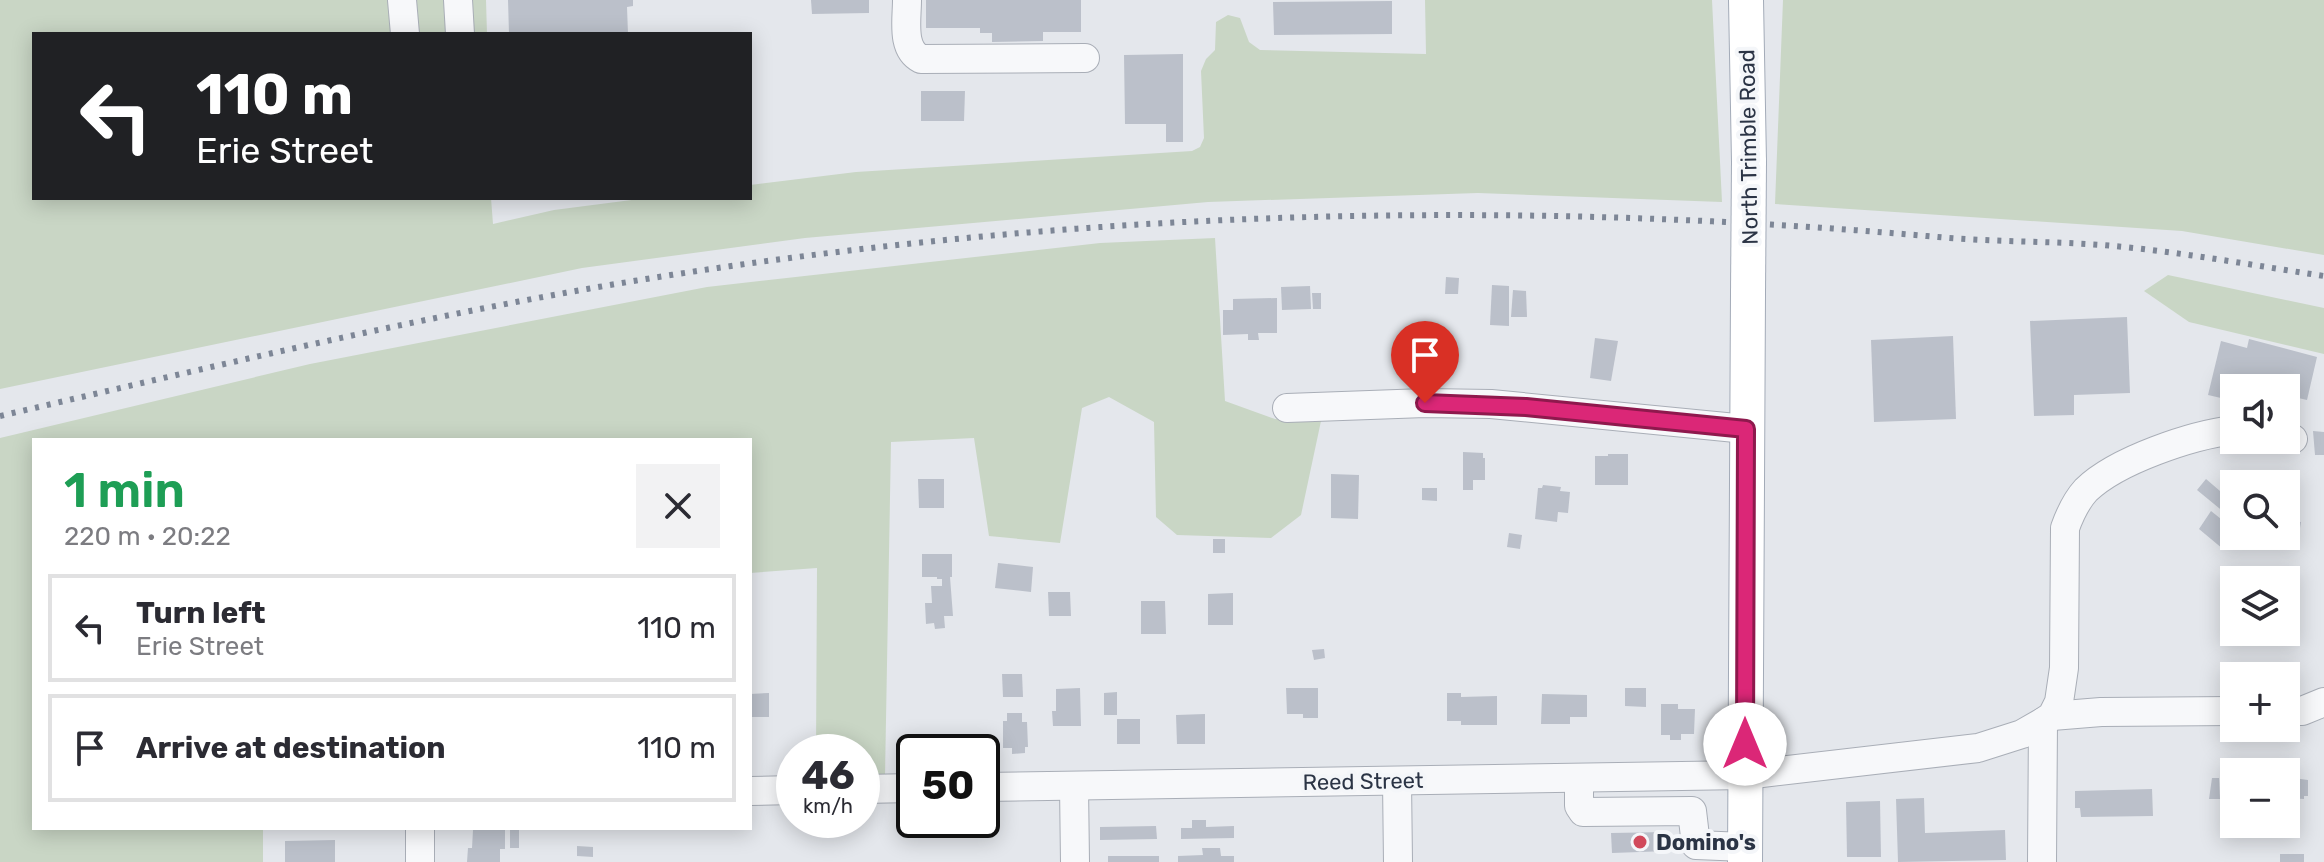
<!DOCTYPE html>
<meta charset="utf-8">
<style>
body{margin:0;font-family:Rubik,sans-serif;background:#f2f2f3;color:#2b2b33;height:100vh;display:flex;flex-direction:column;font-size:30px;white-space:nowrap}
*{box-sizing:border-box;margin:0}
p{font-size:26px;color:#7c7c81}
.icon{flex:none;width:44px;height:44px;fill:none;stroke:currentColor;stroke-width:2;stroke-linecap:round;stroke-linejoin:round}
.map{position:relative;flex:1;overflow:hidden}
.drawer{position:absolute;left:32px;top:438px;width:720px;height:392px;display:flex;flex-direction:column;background:#fff;border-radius:0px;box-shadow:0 4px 20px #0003}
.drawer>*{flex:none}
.top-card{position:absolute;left:32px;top:32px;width:720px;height:168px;border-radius:0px;box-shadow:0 4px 20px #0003;background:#202124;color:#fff;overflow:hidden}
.buttons{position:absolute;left:2220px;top:374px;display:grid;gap:16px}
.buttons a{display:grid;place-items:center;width:80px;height:80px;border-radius:0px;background:#fff;box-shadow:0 4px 20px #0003;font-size:40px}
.speed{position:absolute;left:776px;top:734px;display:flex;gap:16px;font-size:40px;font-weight:700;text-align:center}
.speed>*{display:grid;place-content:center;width:104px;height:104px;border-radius:50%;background:#fff;box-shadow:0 4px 20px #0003;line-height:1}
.speed small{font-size:20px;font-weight:400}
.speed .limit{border:4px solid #111;border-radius:12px;background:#fff;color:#111}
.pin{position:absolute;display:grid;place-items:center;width:68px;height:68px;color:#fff;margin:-82px -34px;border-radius:50% 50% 50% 0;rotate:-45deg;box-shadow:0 0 8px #0007}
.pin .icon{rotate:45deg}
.me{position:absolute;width:88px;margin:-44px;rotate:0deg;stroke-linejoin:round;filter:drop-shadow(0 0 6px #0008)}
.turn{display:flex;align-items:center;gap:28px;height:168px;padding:0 32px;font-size:36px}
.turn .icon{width:104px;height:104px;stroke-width:2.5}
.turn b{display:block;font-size:56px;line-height:68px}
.round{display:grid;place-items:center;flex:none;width:84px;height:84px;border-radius:0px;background:#f2f2f3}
.overview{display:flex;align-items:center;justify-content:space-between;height:136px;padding:0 32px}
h1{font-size:48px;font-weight:600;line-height:60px;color:#1e9e55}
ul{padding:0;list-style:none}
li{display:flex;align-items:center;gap:24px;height:108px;margin:0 16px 12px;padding:0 16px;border:4px solid #e1e1e2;border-radius:0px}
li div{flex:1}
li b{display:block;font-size:30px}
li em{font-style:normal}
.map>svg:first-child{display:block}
.green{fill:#c9d6c5}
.building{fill:#bbc0ca}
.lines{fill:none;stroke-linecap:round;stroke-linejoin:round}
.minor-casing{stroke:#a9aeb7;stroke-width:30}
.major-casing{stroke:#a3abb8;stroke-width:36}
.minor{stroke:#f7f8fa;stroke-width:28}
.major{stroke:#fff;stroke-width:34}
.rail{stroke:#7d8696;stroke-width:6;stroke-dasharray:4 8;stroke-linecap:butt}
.major-bridge-casing{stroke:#a3abb8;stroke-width:36;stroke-linecap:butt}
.major-bridge{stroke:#fff;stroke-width:34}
.route-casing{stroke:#8e194d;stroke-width:20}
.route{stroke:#db2777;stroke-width:14}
.poi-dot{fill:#d1495b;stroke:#f4f6f9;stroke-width:3}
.labels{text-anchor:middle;stroke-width:8;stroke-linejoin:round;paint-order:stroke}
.street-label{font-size:22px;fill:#2b3445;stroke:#f4f6f9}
.poi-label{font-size:22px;font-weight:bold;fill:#2b3445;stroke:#f4f6f9;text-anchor:start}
</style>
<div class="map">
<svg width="2324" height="862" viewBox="0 0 2324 862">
<rect width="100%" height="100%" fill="#e4e7ec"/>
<!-- green -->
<g class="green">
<path d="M0,0H486L487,34H34V198H491L493,224L554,210L647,198H750V185L856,172L1192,151L1200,147L1204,138L1201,71L1206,59L1215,50L1216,22L1228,15L1240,18L1249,42L1260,50L1426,54L1425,0H1712L1722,202L1478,193L1208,202L805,238L582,268L0,389Z"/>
<path d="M1783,0H2324V255L2182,231L1775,204Z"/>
<path d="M1215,238L1225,401L1275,419L1321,421L1301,515L1271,538L1177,535L1156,517L1154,422L1109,397L1082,408L1060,543L989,536L974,438L891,442L885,776H862V752H816L817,568L750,573V440H34V828H263V862H0V438L310,364L707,287L1100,243Z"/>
<path d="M2168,275L2324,308V354L2189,322L2144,291Z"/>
</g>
<!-- building -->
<g class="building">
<path d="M508,0H633V6L627,7L628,34H509Z"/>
<path d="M811,0H869V13L812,14Z"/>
<path d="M926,0H1081V32H1043V41L992,42V33H980V28H926Z"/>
<path d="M1392,1V34L1274,35L1273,2Z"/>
<path d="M1183,54V142H1166V124H1125L1124,55Z"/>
<path d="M921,91H965L964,121H921Z"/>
<path d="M1446,277L1459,278L1458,294H1445Z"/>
<path d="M1492,285L1509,286V326L1490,325Z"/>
<path d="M1310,286L1311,309L1282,310L1281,287Z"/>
<path d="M1513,290L1526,291L1527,317H1511Z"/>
<path d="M1312,293H1321V309H1313Z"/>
<path d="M1277,298V333H1258L1259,340H1248V334L1223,335V310H1233V299Z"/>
<path d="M2127,317L2130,393L2074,395V415L2034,416L2030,321Z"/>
<path d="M1953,336L1956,419L1874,422L1871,340Z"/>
<path d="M1595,338L1618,341L1611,381L1590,378Z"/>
<path d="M2249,339L2317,357L2307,400L2294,397L2290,415L2286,414V388H2234V401L2208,395L2221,341L2247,348Z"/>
<path d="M2313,431L2324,432V455H2315Z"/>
<path d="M1463,452L1483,453V458H1485V480H1473V490H1463Z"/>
<path d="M1608,454H1628V485H1595V456H1608Z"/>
<path d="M2238,470L2252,481L2250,484H2233L2229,481Z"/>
<path d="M1331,474L1359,475L1358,519L1331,518Z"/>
<path d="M918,479H944V508H919Z"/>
<path d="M2206,479L2227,497L2228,492L2234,491V522L2230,526L2234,529V536H2237L2223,549L2199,529L2211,511L2221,519L2225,513L2197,490Z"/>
<path d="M1543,485L1561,487L1560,491L1570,492L1568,513L1558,512L1557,522L1535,519L1538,488H1542Z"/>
<path d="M1422,488H1437V501L1422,500Z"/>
<path d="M2286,520L2301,522L2299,534L2286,530Z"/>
<path d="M1509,533L1522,535L1520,549L1507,547Z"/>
<rect x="1213" y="539" width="12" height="14"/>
<path d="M922,554H952V577H950L953,616H944L945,628L935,629L934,623L926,624L925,603H932L931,586H942V579H937V577H922Z"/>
<path d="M998,563L1033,567L1031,592L995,588Z"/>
<path d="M1048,592H1070L1071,616H1049Z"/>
<path d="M1233,593V625H1208V594Z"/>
<path d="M1141,601H1165L1166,634H1141Z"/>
<path d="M1324,649L1325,658L1314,660L1312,650Z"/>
<path d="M1002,674H1022L1023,697H1003Z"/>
<path d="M1080,688L1081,726H1053L1052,711H1056V689Z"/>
<path d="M1286,688H1318V718H1303V714H1287Z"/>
<path d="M1625,688H1646V707L1625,706Z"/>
<path d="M1117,692V715H1104V693Z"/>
<path d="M769,693V717H750V694Z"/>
<path d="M1447,693H1461V697L1497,696V725H1461V721H1447Z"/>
<path d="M1542,694L1587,695V717H1570V724H1541Z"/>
<path d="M1661,704H1678V709H1695L1694,734H1681V740H1670V735H1661Z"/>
<path d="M1007,713H1022V722H1027L1028,747H1025V753L1012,754V748H1003V721H1007Z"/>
<path d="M1205,714V744H1177L1176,715Z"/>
<rect x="1117" y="719" width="23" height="25"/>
<path d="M2286,777L2308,780V796H2304V799L2286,798Z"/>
<path d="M2212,778H2219L2220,799H2209Z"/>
<path d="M2152,789L2153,816L2081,817L2080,808H2075V791Z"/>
<path d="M1924,798L1925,833L2005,830L2006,860L1898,862L1896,799Z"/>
<path d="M1880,801L1881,857H1847L1846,802Z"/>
<path d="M1192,820H1206V827L1234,826V838L1181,839V828H1192Z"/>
<path d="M1156,826L1157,839L1100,840V827Z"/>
<path d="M473,830H505V849H500V862H467L468,848H472Z"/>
<rect x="510" y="830" width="9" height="18"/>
<path d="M1667,832L1668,851L1612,853L1611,833Z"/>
<path d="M335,840V862H285V841Z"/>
<path d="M577,846L593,847V857L577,856Z"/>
<path d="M1202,848H1220L1221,856H1234V862H1178V856L1203,855Z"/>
<rect x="2280" y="854" width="24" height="8"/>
<rect x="1108" y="856" width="51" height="6"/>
</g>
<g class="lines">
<!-- minor casing -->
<g class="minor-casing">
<g id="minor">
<path d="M402,0L405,34"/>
<path d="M458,0L460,34"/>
<path d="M907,0C907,20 901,49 921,59L1085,58"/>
<path d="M1287,408L1425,403L1491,404L1746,429"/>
<path d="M2286,437L2293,439"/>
<path d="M2286,711H2302L2324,702"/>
<path d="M2052,716L2101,712L2234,711"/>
<path d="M1579,778V806L1583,812L1692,811L1696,845L1745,847"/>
<path d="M1397,781L1398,862"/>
<path d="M1074,786L1075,862"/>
<path d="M982,787L1745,775L1978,748L2022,734L2043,722L2052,716L2059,702L2064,668L2065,528C2070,514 2076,501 2086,490C2117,460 2192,435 2234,430"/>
<path d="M862,789L914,788"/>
<path d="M750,791L794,790"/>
<path d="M420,828V862"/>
<path d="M2042,862L2043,722"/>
</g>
</g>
<!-- major casing -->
<g class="major-casing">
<g id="major">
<path d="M1746,0L1749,162"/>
<path d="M1745,862L1748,294"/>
</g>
</g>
<!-- minor -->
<use href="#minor" class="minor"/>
<!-- major -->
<use href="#major" class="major"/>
<!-- rail -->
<path class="rail" d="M0,416C233,362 467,305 704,270C1112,209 1527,200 1938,237C1992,242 2048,241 2102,245C2176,251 2251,265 2324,276"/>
<!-- major-bridge casing -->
<g class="major-bridge-casing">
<path id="major-bridge" d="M1748,294L1749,162"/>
</g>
<!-- major-bridge -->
<use href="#major-bridge" class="major-bridge"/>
</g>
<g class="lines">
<!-- route casing -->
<g class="route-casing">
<path id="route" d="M1425,403L1526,407L1746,429L1745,744"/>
</g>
<!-- route -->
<use href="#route" class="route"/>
</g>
<!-- markers -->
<circle class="poi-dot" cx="1640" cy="842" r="8"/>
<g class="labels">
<!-- street labels -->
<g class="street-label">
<text transform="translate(1748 147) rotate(-91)" y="8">North Trimble Road</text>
<text transform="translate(1363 781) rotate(-1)" y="8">Reed Street</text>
</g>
<!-- poi labels -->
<g class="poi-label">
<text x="1656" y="850">Domino's</text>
</g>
</g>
</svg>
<div class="buttons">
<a><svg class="icon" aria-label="sound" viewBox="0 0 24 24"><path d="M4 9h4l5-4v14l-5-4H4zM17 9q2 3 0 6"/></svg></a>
<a><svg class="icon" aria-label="search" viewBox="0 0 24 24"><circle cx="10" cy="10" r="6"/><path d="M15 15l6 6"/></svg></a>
<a><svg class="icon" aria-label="layers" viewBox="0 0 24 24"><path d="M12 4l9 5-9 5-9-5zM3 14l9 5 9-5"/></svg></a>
<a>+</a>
<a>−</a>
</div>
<div class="speed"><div>46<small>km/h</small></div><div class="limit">50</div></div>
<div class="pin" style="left:1425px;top:403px;background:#d93025"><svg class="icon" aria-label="arrive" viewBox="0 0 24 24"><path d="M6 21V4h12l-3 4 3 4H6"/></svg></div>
<svg class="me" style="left:1745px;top:744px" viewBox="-20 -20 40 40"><circle r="19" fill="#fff"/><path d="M0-13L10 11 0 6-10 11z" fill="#db2777"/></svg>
<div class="top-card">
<div class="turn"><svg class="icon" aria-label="left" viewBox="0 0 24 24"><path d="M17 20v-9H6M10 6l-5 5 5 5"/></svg><div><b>110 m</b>Erie Street</div></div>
</div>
<section class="drawer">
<div class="overview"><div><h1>1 min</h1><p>220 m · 20:22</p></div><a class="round"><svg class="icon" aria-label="close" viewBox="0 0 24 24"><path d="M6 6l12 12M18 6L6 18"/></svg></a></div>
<ul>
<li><svg class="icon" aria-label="left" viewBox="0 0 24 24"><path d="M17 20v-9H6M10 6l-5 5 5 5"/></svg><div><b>Turn left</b><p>Erie Street</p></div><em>110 m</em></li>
<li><svg class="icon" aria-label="arrive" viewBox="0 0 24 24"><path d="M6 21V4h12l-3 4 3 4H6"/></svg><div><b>Arrive at destination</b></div><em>110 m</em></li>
</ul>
</section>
</div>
